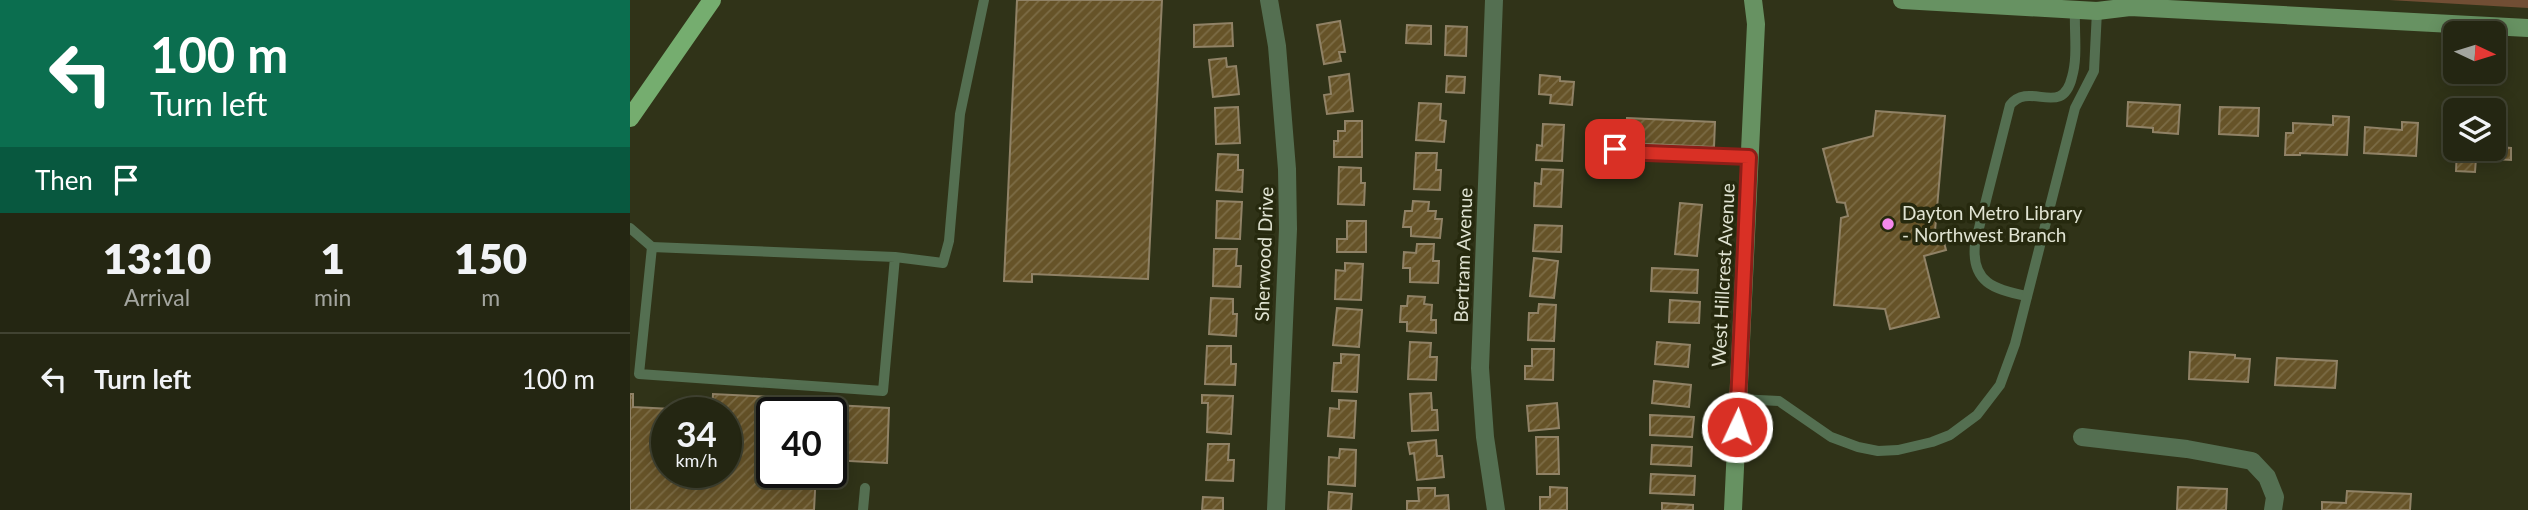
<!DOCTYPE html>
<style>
body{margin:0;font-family:Lato,sans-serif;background:#303220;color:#f1f3f6;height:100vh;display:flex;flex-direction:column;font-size:26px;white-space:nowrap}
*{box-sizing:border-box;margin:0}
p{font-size:23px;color:#a3a59f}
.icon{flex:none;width:38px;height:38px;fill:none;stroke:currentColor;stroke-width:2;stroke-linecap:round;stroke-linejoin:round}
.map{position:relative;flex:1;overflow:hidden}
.side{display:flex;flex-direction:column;background:#242612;width:630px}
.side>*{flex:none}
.banner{background:#0b6e4f;color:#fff;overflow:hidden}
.needle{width:46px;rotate:94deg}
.controls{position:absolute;left:1813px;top:21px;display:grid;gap:14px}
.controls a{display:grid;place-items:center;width:63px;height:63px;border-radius:10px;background:#242612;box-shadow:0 4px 18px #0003,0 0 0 2px #414332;font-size:35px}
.speed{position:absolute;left:21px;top:397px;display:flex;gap:14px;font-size:35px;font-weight:700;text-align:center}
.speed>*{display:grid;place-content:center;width:91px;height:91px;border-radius:50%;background:#242612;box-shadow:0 4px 18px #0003,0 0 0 2px #414332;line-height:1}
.speed small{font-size:18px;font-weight:400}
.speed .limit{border:4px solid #111;border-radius:10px;background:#fff;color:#111}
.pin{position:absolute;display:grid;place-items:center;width:60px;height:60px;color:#fff;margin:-30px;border-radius:14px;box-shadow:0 4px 10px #0006}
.me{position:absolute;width:77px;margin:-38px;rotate:3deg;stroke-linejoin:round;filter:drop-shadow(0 0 5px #0008)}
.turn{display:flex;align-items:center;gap:24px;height:147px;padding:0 35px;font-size:32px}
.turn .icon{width:91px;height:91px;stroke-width:2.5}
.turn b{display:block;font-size:49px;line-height:60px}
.then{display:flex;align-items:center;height:66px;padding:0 35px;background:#0003;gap:14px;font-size:26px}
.eta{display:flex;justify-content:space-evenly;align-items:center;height:119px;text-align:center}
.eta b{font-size:42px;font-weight:800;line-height:49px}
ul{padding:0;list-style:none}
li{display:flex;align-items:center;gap:21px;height:91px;padding:0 35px;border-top:2px solid #414332}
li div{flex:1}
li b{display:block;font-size:26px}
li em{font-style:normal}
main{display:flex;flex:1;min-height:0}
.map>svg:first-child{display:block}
.grass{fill:#714e34}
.building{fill:url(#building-hatch);stroke:#908266;stroke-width:2;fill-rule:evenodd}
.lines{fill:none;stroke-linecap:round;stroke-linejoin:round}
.lane{stroke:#546f51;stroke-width:10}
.street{stroke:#546f51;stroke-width:18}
.secondary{stroke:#679262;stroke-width:18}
.primary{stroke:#75ad6f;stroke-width:18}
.route-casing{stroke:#8d1f18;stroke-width:18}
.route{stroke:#d93025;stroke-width:12}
.poi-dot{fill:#f689ed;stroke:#26290e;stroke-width:2.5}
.labels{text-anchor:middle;stroke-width:7;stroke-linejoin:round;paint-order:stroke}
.poi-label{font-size:19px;fill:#e0e3d2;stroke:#26290e;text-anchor:start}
.street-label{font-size:19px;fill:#e0e3d2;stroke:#26290e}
</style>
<main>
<section class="side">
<div class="banner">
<div class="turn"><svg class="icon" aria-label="left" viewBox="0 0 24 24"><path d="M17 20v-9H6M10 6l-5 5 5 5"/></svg><div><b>100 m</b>Turn left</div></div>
<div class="then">Then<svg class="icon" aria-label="arrive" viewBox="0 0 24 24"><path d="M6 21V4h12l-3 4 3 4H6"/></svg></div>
</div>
<div class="eta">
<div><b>13:10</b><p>Arrival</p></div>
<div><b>1</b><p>min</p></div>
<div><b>150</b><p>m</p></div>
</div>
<ul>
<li><svg class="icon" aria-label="left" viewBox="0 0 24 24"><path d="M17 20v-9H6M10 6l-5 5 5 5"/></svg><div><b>Turn left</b></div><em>100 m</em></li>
</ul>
</section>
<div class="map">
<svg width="1898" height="510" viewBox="0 0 1898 510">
<defs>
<pattern id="building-hatch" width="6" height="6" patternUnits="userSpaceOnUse" patternTransform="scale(1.75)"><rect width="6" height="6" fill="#665328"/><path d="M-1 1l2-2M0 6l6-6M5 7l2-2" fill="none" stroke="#7c6c46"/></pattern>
</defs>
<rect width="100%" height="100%" fill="#303318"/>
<!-- grass -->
<path class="grass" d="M1759,0H1898V8Z"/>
<!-- building -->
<g class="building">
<path d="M387,0H532L518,279L402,274V282L374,281Z"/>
<path d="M710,21L715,52H709L711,61L694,64L687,25Z"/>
<path d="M602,23L603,46L564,47V25Z"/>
<path d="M777,25L801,26V44L776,43Z"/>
<path d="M816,26L837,27L836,56L815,55Z"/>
<path d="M596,58L597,67L606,66L609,94L583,97L579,60Z"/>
<path d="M719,74L723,111L697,114L694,95L701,94L699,77Z"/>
<path d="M910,75L930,77V81L944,82L942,105L920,103L921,95L909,94Z"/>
<path d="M817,76L835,77L834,93L816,92Z"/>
<path d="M1498,102L1550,105L1548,134L1523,132V128L1497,126Z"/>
<path d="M789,103L811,104L810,120L816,121L814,142L786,140Z"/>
<path d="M608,107L610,143L586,144L585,108Z"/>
<path d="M1590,107L1629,108L1628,136L1589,134Z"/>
<path d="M1246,111L1315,116L1305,231H1311L1316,250L1294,256L1309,317L1260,329L1255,309L1204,305L1211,218L1218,216L1215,203L1207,202L1193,149L1243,136Z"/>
<path d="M1703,116L1719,117L1717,155L1670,153V155H1655L1656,133H1663V123L1703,125Z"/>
<path d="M997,118L1085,122L1084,147L996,143Z"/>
<path d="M715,121H732V157H704V141H708V131H715Z"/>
<path d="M1772,122L1788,123L1786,156L1734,153L1735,127L1772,130Z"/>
<path d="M913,124L934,125L932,161L906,160L907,145L912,146Z"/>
<path d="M1864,135L1869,136L1868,147L1881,148V160L1846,158L1845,172L1826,171L1827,149H1864Z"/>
<path d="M786,153H807L806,170H811L810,190L784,189Z"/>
<path d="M588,154L608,155V170H613L612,192L586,190Z"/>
<path d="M709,167L731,168V183H735L734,205L708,204Z"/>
<path d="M912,169L933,170L931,207L904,206L905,183L911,184Z"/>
<path d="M587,201L612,202L610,239L586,238Z"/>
<path d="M783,201L799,202L798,211H806L805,219H812L810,238L781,236V227H773L775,211H782Z"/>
<path d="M1050,203L1072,205L1067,256L1045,254Z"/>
<path d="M717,221H736V252H707V239H717Z"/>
<path d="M905,225L932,226L931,252L903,251Z"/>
<path d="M787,244H804L803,261H809L808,283L780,282V268H773L774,252L786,253Z"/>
<path d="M584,249H607L606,266H611L610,287L583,286Z"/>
<path d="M904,258L928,261L924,298L900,296Z"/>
<path d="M715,263L733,264L731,300L705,299L706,270L715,271Z"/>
<path d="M1022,268L1068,270L1067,293L1021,291Z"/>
<path d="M778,296L795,297L794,304L802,305L801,320H806V333L777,331V322H770L771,306H777Z"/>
<path d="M581,298L603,299V314H607L606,336L579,334Z"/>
<path d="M1040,300L1070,302L1069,323L1039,322Z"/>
<path d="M909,304L926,305L924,341L898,340L899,313H908Z"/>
<path d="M707,308L732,310L729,347L703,345Z"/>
<path d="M780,342L801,343L800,357H807L806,380L778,379Z"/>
<path d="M1027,342L1060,345L1058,367L1025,364Z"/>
<path d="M577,346H601V364H606L605,385L575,384Z"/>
<path d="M902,349H924L923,380L895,379V366H902Z"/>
<path d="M1560,352L1605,355V358L1620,359L1618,382L1559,379Z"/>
<path d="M711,354L729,355L727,392L702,391L704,363H711Z"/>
<path d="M1647,358L1707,361L1705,388L1645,385Z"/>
<path d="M1024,381L1061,385L1059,407L1022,403Z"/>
<path d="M801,393L802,410H807L808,430L782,431L780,394Z"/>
<path d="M0,394H3V407L82,411L83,394L145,397L144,413H142V472H186L184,510H0ZM37,413H96V472H37Z"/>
<path d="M572,395L603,396L601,434L577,432L578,403H572Z"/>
<path d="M709,400L726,401L724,438L698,436L700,408L709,409Z"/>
<path d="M927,403L929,428L899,431L897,406Z"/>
<path d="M204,405L259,408L257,463L201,460V418Z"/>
<path d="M1020,415L1064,417L1062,437L1020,435Z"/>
<path d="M906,437H928L929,474H907Z"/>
<path d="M806,440L807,456H812L814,477L787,480L784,453L780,454L778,443Z"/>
<path d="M578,444H599L598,460H604L603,481L576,480Z"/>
<path d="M1022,445L1062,447L1061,466L1021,464Z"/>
<path d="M710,449L726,450L725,486L698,484L699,457L709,458Z"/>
<path d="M1021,474L1065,476L1064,495L1020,493Z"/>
<path d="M920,487L937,488V510H910V497H920Z"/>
<path d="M1548,487L1597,489L1596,510H1547Z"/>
<path d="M788,488H805V496L818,495L819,510H777V501H789Z"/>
<path d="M1717,491L1781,494L1780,510H1692V502L1716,503Z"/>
<path d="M699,492L722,494L721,510H698Z"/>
<path d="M573,497L593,498V510H572Z"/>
<path d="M1032,503L1063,505V510H1032Z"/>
</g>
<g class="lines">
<!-- lane -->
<g class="lane">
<path d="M984,134L985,149L991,152L1119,157"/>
<path d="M0,228L22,247"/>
<path d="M265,257L253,391L9,374L22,247L265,257L313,263L319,241L330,114L354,0"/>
<path d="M1397,296C1364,290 1341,282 1345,244L1380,105C1400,80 1432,119 1442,77C1448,56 1444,32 1445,10"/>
<path d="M1108,399L1149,401L1201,437L1228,447L1248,451L1268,450L1302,442L1320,435L1347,415L1370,385L1385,344L1445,108L1464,71L1467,11"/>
<path d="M233,510L235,488"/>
</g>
<!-- street -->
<g class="street">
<path d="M639,0L647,46L657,169L658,229L646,510"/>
<path d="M864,0L850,368L855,437L866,510"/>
<path d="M1452,437L1557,449L1622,461L1637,477L1645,497L1643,510"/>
</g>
<!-- secondary -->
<g class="secondary">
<path d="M1272,0L1467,11L1500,7L1898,28"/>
<path d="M1103,510L1126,24L1123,0"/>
</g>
<!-- primary -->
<path class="primary" d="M0,118L82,0"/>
</g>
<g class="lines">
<!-- route casing -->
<g class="route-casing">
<path id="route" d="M985,149L991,152L1119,157L1107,427"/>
</g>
<!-- route -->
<use href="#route" class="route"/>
</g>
<!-- markers -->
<circle class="poi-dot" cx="1258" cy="224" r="7"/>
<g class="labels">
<!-- poi labels -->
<g class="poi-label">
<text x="1272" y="220">Dayton Metro Library<tspan x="1272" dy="22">- Northwest Branch</tspan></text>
</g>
<!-- street labels -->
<g class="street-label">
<text transform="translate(634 254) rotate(-88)" y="7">Sherwood Drive</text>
<text transform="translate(833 255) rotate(-88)" y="7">Bertram Avenue</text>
<text transform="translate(1093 275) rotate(-87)" y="7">West Hillcrest Avenue</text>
</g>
</g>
</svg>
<div class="controls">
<a><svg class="needle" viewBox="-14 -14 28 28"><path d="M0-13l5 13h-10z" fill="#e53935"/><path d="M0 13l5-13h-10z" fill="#a3a59f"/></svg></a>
<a><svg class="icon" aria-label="layers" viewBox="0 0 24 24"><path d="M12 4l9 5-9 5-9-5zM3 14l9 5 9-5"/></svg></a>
</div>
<div class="speed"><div>34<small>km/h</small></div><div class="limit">40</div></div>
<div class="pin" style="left:985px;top:149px;background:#d93025"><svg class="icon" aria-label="arrive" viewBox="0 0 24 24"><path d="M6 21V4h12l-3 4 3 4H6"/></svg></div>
<svg class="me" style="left:1107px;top:427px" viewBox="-20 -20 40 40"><circle r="17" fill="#d93025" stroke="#fff" stroke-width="3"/><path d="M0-11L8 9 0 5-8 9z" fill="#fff"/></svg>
</div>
</main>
